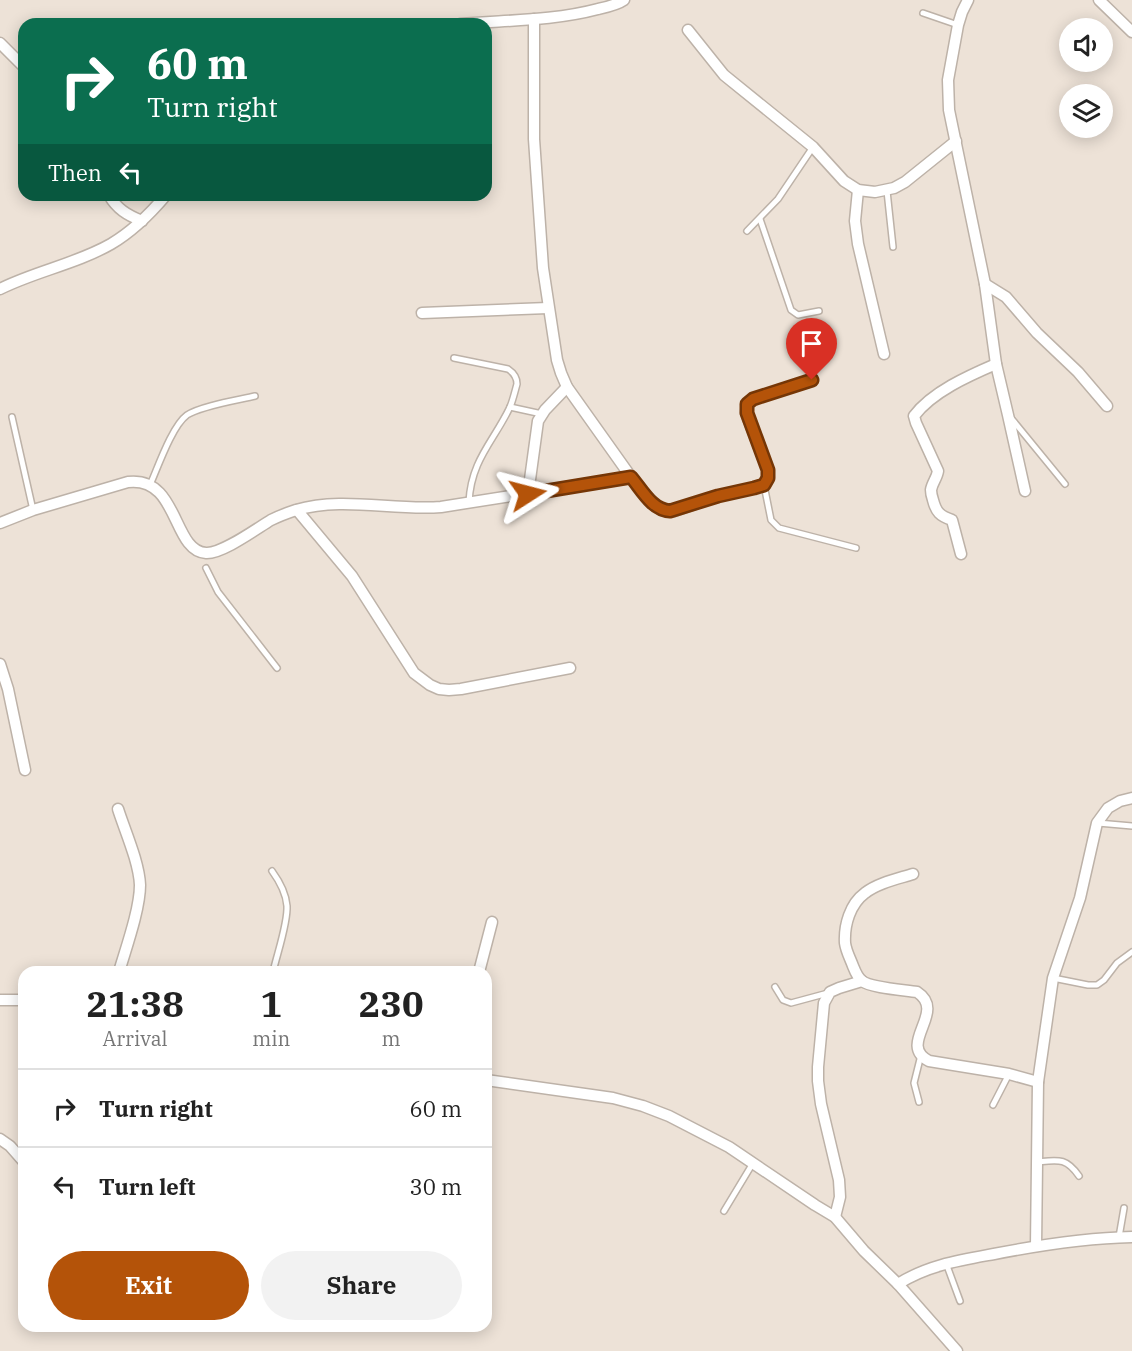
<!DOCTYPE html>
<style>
body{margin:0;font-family:"IBM Plex Serif",serif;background:#f2f2f2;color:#222;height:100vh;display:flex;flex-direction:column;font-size:22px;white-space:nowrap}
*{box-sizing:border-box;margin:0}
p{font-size:20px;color:#767676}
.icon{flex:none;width:33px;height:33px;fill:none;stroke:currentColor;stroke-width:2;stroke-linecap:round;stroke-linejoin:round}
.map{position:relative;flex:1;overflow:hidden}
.panel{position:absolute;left:18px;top:966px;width:474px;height:366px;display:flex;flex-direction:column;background:#fff;border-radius:18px;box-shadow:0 3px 15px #0003}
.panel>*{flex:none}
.top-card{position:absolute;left:18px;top:18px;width:474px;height:183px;border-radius:18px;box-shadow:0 3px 15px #0003;background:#0b6e4f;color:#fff;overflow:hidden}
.fabs{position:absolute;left:1059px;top:18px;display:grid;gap:12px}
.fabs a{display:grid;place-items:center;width:54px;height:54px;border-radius:50%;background:#fff;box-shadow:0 3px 15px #0003;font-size:30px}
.pin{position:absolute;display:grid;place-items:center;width:51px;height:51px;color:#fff;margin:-62px -26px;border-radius:50% 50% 50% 0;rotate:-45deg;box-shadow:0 0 6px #0007}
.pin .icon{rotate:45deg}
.me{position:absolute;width:66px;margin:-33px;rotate:81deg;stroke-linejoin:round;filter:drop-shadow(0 0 4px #0008)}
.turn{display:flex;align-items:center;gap:21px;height:126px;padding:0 30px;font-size:27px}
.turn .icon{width:78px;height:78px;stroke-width:2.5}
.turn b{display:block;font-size:42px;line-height:51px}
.then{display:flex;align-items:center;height:57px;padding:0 30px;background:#0003;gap:12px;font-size:22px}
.eta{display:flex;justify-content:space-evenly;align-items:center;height:102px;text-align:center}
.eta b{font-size:36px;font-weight:700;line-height:42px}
.cta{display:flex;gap:12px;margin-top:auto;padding:12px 30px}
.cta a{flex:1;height:69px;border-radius:36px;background:#b45309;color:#fff;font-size:24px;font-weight:700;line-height:69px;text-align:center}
.cta a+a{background:#f2f2f2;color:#222}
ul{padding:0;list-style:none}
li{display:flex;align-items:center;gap:18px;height:78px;padding:0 30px;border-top:2px solid #e0e0e0}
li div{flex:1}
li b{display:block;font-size:22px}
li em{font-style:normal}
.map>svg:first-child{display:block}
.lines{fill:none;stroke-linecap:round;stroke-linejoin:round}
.service-casing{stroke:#bdb2a8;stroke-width:8}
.minor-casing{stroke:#bdb2a8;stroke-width:13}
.service{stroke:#fff;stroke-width:5}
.minor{stroke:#fff;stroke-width:10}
.route-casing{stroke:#753606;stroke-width:15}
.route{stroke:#b45309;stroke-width:10}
</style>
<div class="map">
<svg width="1132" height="1351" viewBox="0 0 1132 1351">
<rect width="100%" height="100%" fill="#ede2d7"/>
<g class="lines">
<!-- service casing -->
<g class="service-casing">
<g id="service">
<path d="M923,13L958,25"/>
<path d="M887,191L893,247"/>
<path d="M760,219L791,310L798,315L819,311"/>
<path d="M747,231L778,199L813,147"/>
<path d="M454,358L508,369C514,373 517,377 517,384C515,391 513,400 510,407C494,441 471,460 469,502"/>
<path d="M510,407L542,414"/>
<path d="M12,417L33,510"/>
<path d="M1011,418L1065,484"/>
<path d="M150,485C158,467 172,426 187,415C200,406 238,400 255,396"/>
<path d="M764,485L771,520L779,528L856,548"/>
<path d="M206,568L218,592L277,668"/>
<path d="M1098,823L1132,826"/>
<path d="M272,871C280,882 286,893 287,906C288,923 277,954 273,972"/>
<path d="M1053,978L1088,985H1097L1104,980L1117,963L1132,952"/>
<path d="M775,987L783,1000L791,1003L828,993"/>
<path d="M919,1102L914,1083L921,1055"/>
<path d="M993,1105L1009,1074"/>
<path d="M1036,1162C1058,1160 1066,1157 1079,1176"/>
<path d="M724,1211L753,1163"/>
<path d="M1119,1237L1124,1208"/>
<path d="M946,1263L960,1301"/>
</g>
</g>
<!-- minor casing -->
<g class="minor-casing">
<g id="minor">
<path d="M968,0L962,12L958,25L948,80L949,110L985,284L996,364L1008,415L1025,491"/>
<path d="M1099,0L1132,32"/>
<path d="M534,19V139L543,268L557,360L561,373L567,387L631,477L654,505L662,510L674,511L718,496L754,488L764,485L768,478V470L746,413L747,404L753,399L812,380"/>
<path d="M460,24C506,20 553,21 598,9C607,7 617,5 624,0"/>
<path d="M688,30L724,75L813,147L844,181L858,190L875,192L894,188L905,182L956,141"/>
<path d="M0,43L24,67"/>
<path d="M858,190L855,221L858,244L884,354"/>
<path d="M109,195C117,209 127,215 142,221"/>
<path d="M985,284L1006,297L1037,333L1078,372L1107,406"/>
<path d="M0,289C36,271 76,264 111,244C133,231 150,214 166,195"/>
<path d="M422,313L548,308"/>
<path d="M528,494L538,421L545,410L567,387"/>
<path d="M297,510L352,576L414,673L430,685L439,689L449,690L461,689L570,668"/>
<path d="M0,523L33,510L128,482C179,476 172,551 206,553C222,554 256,529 271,520C279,516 287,513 296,510C343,496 393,511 441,507L631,477"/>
<path d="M961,554L952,520C940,516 936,512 933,500C932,497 931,492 931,490C932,483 937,478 938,471L916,423L914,416C932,392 968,376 996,364"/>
<path d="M0,664L8,689L25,770"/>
<path d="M118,809C125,831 139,862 140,885C140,909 126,948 119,972"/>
<path d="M913,874C897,879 878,883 865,893C850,904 844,925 845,943C846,951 850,958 853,966C855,971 857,977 862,981C871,988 905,990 917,992C948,1012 896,1044 929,1061L1009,1074L1038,1082"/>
<path d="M479,972L492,922"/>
<path d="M0,1000H24"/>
<path d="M486,1080L613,1098L643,1106L669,1116L729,1147L815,1205L835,1217L864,1251L898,1284L957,1351"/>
<path d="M0,1139L10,1146L24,1162"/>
<path d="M835,1217L840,1197L839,1180L821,1104L818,1081V1067L824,1003L830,992L839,988L862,981"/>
<path d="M1036,1246L1038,1082L1053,978L1080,898L1097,823L1108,808L1120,801L1132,798"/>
<path d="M898,1284C928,1265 961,1260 994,1254C1040,1245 1086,1238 1132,1237"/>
</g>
</g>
<!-- service -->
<use href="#service" class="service"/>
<!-- minor -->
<use href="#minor" class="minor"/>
</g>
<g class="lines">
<!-- route casing -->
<g class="route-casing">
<path id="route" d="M528,494L631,477C642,490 652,510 670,511L718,496L754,488L764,485L768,478V470L747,413V404L753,399L812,380"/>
</g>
<!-- route -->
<use href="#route" class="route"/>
</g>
</svg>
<div class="fabs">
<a><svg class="icon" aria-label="sound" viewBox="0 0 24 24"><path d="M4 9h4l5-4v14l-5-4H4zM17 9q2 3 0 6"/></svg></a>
<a><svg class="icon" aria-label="layers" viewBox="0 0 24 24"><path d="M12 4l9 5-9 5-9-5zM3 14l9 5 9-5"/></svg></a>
</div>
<div class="pin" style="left:812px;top:380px;background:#d93025"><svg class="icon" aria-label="arrive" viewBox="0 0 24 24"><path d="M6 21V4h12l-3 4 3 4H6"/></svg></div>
<svg class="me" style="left:528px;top:494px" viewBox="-20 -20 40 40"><path d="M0-17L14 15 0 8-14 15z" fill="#b45309" stroke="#fff" stroke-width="4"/></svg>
<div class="top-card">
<div class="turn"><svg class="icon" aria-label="right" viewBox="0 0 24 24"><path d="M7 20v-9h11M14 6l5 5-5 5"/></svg><div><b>60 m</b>Turn right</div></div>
<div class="then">Then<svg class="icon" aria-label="left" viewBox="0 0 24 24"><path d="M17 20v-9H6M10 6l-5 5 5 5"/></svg></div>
</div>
<section class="panel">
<div class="eta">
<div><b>21:38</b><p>Arrival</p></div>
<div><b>1</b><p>min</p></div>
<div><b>230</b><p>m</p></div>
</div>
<ul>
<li><svg class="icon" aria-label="right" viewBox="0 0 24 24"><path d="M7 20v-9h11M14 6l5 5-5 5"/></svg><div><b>Turn right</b></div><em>60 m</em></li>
<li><svg class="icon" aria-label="left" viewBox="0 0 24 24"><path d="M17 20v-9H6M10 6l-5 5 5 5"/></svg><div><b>Turn left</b></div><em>30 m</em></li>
</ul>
<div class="cta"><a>Exit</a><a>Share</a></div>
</section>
</div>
